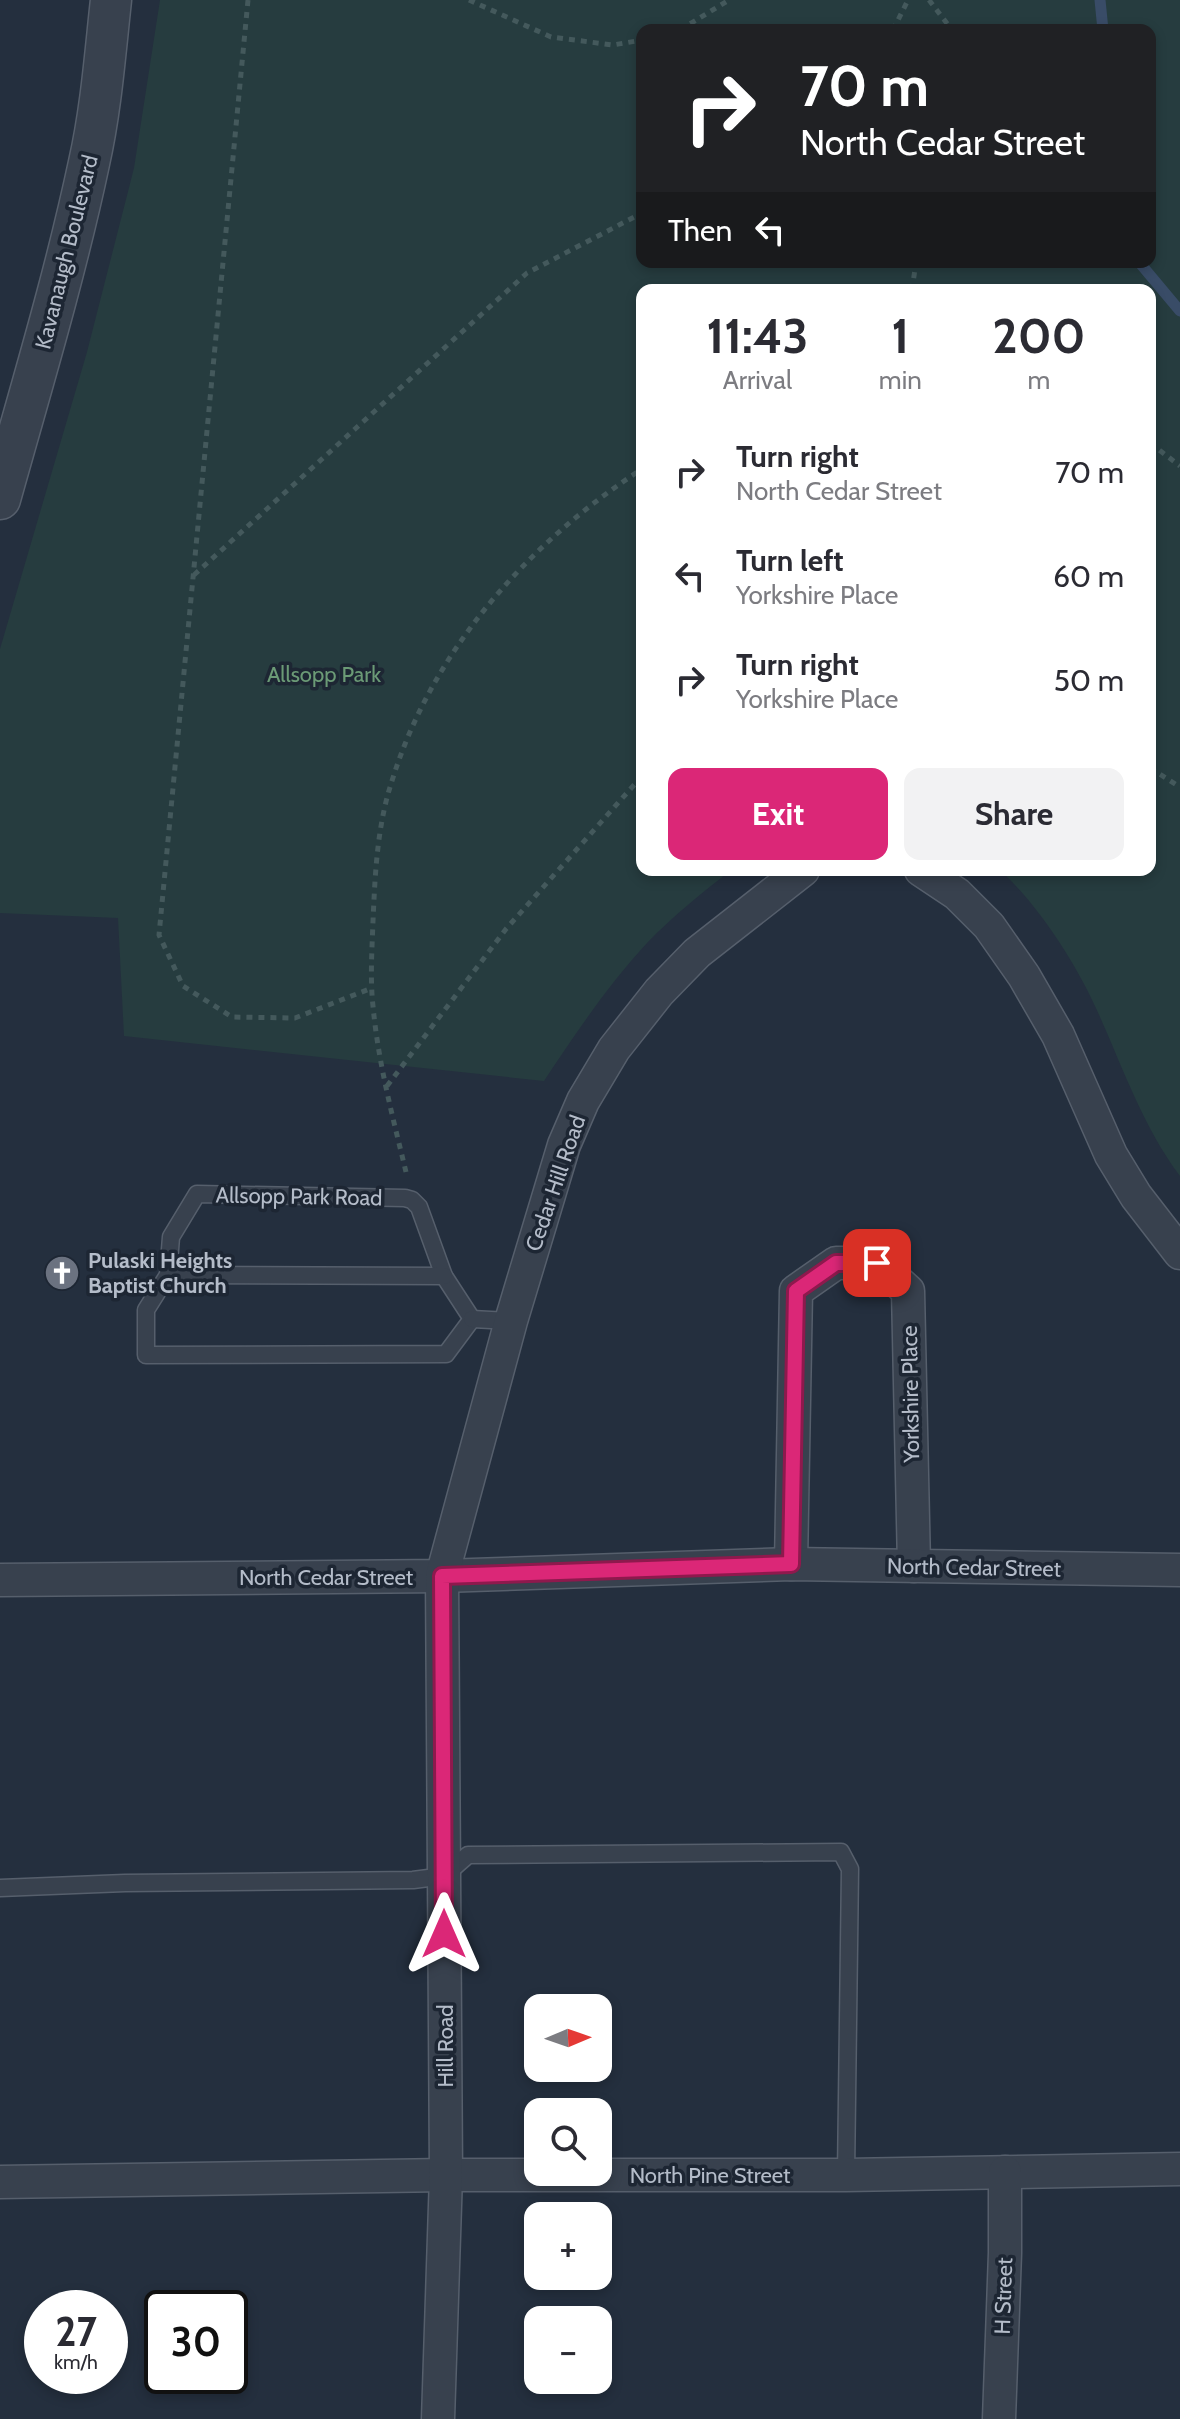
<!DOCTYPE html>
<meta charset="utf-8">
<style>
body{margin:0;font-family:Cabin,sans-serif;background:#f2f2f3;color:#2b2b33;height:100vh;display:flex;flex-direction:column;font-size:30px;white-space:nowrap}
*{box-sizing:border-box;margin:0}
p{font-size:26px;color:#7c7c81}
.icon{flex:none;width:44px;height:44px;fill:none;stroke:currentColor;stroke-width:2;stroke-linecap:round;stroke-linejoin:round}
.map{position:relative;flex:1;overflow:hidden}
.panel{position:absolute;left:636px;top:284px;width:520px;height:592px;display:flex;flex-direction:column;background:#fff;border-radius:16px;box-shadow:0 4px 12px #0003}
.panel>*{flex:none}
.hud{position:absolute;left:636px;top:24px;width:520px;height:244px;border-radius:16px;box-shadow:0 4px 12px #0003;background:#202124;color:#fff;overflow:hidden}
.needle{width:52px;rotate:88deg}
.tools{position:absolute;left:524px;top:1994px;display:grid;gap:16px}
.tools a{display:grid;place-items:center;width:88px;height:88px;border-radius:16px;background:#fff;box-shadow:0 4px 12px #0003;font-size:40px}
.speed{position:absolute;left:24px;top:2290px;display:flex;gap:16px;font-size:40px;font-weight:700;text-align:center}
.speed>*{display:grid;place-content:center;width:104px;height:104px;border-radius:50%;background:#fff;box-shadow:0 4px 12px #0003;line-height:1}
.speed small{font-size:20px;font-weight:400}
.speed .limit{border:4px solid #111;border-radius:12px;background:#fff;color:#111}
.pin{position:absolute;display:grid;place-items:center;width:68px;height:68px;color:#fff;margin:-34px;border-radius:16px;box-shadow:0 4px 12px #0006}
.me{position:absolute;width:88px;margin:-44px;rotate:0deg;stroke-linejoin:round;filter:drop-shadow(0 0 6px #0008)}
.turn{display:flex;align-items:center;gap:28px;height:168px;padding:0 32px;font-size:36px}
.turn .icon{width:104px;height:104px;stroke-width:2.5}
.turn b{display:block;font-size:56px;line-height:68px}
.then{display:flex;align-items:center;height:76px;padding:0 32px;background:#0003;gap:16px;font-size:30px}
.eta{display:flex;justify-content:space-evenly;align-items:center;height:136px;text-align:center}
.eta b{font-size:48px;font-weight:700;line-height:56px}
.primary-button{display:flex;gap:16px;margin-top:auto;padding:16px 32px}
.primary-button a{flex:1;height:92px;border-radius:16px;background:#db2777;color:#fff;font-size:32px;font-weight:700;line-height:92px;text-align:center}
.primary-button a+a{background:#f2f2f3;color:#2b2b33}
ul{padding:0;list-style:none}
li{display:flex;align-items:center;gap:24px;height:104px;padding:0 32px}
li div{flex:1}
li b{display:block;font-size:30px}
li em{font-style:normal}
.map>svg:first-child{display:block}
.green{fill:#263c3f;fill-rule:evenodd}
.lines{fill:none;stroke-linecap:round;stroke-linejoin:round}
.stream{stroke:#394c67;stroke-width:11}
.service-casing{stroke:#565f6c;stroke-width:19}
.minor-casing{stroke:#565f6c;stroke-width:35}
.tertiary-casing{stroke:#565f6c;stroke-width:43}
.path{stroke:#44595c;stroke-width:5;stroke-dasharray:6 6;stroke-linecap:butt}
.service{stroke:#38414e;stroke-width:16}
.minor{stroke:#38414e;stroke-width:32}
.tertiary{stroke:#38414e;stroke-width:40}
.route-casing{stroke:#8e194d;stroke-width:20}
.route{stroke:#db2777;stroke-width:14}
.labels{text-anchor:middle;stroke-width:7;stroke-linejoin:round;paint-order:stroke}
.street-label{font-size:22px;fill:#b4bcc9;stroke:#1d2633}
.park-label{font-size:22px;fill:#6b9a76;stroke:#1d2633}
.poi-label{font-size:22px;font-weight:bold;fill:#b4bcc9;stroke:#1d2633;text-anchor:start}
</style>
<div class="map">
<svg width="1180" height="2419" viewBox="0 0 1180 2419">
<rect width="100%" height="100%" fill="#242f3e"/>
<!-- green -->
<path class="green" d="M160,0H1180V1176C1144,1128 1124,1071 1100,1017C1078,966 1040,907 1000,870H1150V290H642V870H731C702,893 673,916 647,943C608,985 576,1033 544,1081L124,1036L118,918L0,913V649L87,352L134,168ZM642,30H1150V262H642Z"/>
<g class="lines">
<!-- stream -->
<g class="stream">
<path d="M1100,0L1103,30"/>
<path d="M1139,262L1180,311"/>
</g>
<!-- service casing -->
<g class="service-casing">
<g id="service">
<path d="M197,1194L405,1198L412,1200L419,1207L444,1276L472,1319L446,1354L146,1355V1310L168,1275L171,1237Z"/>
<path d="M168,1275L444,1276"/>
<path d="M472,1319L511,1321"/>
<path d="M0,1888L125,1883L413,1880L444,1876L468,1855L841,1852L850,1869L846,2175"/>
</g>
</g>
<!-- minor casing -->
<g class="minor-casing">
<g id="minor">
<path d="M921,870L957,894L989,926L1024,976L1058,1035L1111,1155L1136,1196L1180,1253"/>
<path d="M791,1564L796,1291L836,1263H877L908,1291L914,1566"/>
<path d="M0,1580L442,1576L791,1564L1180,1570"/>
<path d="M0,2182L446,2175H846L1180,2169"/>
<path d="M438,2419L446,2175L442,1576L511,1321L564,1145L583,1101L614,1049L659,992L697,953L803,870"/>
<path d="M999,2419L1005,2253V2172"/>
</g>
</g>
<!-- tertiary casing -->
<g class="tertiary-casing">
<path id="tertiary" d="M0,499C31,388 65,276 89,163C101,110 105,55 111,0"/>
</g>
<!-- path -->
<g class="path">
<path d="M248,0L159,935L183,986L232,1017L295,1018L372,988"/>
<path d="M469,0L551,37L613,45L642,40"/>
<path d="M929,0L952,30"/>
<path d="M680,30L729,0"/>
<path d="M893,30L908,0"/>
<path d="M912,290L916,262"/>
<path d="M1150,443L1180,466"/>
<path d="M194,575L527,273L642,213"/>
<path d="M1150,768L1180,787"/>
<path d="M387,1086L506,929L642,776"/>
<path d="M406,1172C393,1118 378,1062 373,1006C370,979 372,949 373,921C375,875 377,828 391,784C431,651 528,543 642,469"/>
</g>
<!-- service -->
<use href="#service" class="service"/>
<!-- minor -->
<use href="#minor" class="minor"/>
<!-- tertiary -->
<use href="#tertiary" class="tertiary"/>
</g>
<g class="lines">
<!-- route casing -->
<g class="route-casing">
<path id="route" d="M444,1934L442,1576L791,1564L796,1291L836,1263H877"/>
</g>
<!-- route -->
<use href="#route" class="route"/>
</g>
<!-- icons -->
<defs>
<g id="church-disc" transform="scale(1.8)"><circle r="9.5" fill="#6b7280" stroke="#1d2633"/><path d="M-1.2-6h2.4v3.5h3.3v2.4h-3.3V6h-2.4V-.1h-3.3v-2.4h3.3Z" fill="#fff"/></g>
</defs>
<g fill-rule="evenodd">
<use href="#church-disc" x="62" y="1273"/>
</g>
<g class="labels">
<!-- street labels -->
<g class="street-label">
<text transform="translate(66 252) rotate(-76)" y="8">Kavanaugh Boulevard</text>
<text transform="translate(555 1183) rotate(-71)" y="8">Cedar Hill Road</text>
<text transform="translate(299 1196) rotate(1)" y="8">Allsopp Park Road</text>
<text transform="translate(910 1394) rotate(-91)" y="8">Yorkshire Place</text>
<text transform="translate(974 1567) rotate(1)" y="8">North Cedar Street</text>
<text x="326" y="1585">North Cedar Street</text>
<text transform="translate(445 2046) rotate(-90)" y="8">Hill Road</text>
<text x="710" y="2183">North Pine Street</text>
<text transform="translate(1003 2296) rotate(-88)" y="8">H Street</text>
</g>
<!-- park labels -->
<g class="park-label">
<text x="324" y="682">Allsopp Park</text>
</g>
<!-- poi labels -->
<g class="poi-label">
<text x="88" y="1268">Pulaski Heights<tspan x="88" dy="25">Baptist Church</tspan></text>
</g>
</g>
</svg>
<div class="tools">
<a><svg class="needle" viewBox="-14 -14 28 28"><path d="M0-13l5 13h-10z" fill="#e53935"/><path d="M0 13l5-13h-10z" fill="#7c7c81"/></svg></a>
<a><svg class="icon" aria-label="search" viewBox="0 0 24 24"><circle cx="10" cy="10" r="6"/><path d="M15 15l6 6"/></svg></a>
<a>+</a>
<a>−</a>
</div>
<div class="speed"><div>27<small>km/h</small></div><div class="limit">30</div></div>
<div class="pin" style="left:877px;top:1263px;background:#d93025"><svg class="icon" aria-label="arrive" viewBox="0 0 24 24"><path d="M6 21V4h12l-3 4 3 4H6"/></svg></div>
<svg class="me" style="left:444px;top:1934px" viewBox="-20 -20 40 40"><path d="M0-17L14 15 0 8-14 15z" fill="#db2777" stroke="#fff" stroke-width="4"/></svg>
<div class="hud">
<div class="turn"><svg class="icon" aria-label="right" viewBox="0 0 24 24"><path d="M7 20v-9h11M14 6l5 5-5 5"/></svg><div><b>70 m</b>North Cedar Street</div></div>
<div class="then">Then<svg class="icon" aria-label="left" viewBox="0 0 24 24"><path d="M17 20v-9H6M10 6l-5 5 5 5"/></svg></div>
</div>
<section class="panel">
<div class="eta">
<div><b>11:43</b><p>Arrival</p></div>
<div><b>1</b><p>min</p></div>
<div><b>200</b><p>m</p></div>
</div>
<ul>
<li><svg class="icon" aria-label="right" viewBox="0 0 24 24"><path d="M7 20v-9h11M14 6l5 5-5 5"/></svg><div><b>Turn right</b><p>North Cedar Street</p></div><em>70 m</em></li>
<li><svg class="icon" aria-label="left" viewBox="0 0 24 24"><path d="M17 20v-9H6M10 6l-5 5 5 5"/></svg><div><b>Turn left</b><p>Yorkshire Place</p></div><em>60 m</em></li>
<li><svg class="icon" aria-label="right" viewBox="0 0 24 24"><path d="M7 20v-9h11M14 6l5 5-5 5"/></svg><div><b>Turn right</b><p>Yorkshire Place</p></div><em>50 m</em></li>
</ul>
<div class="primary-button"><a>Exit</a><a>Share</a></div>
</section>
</div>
